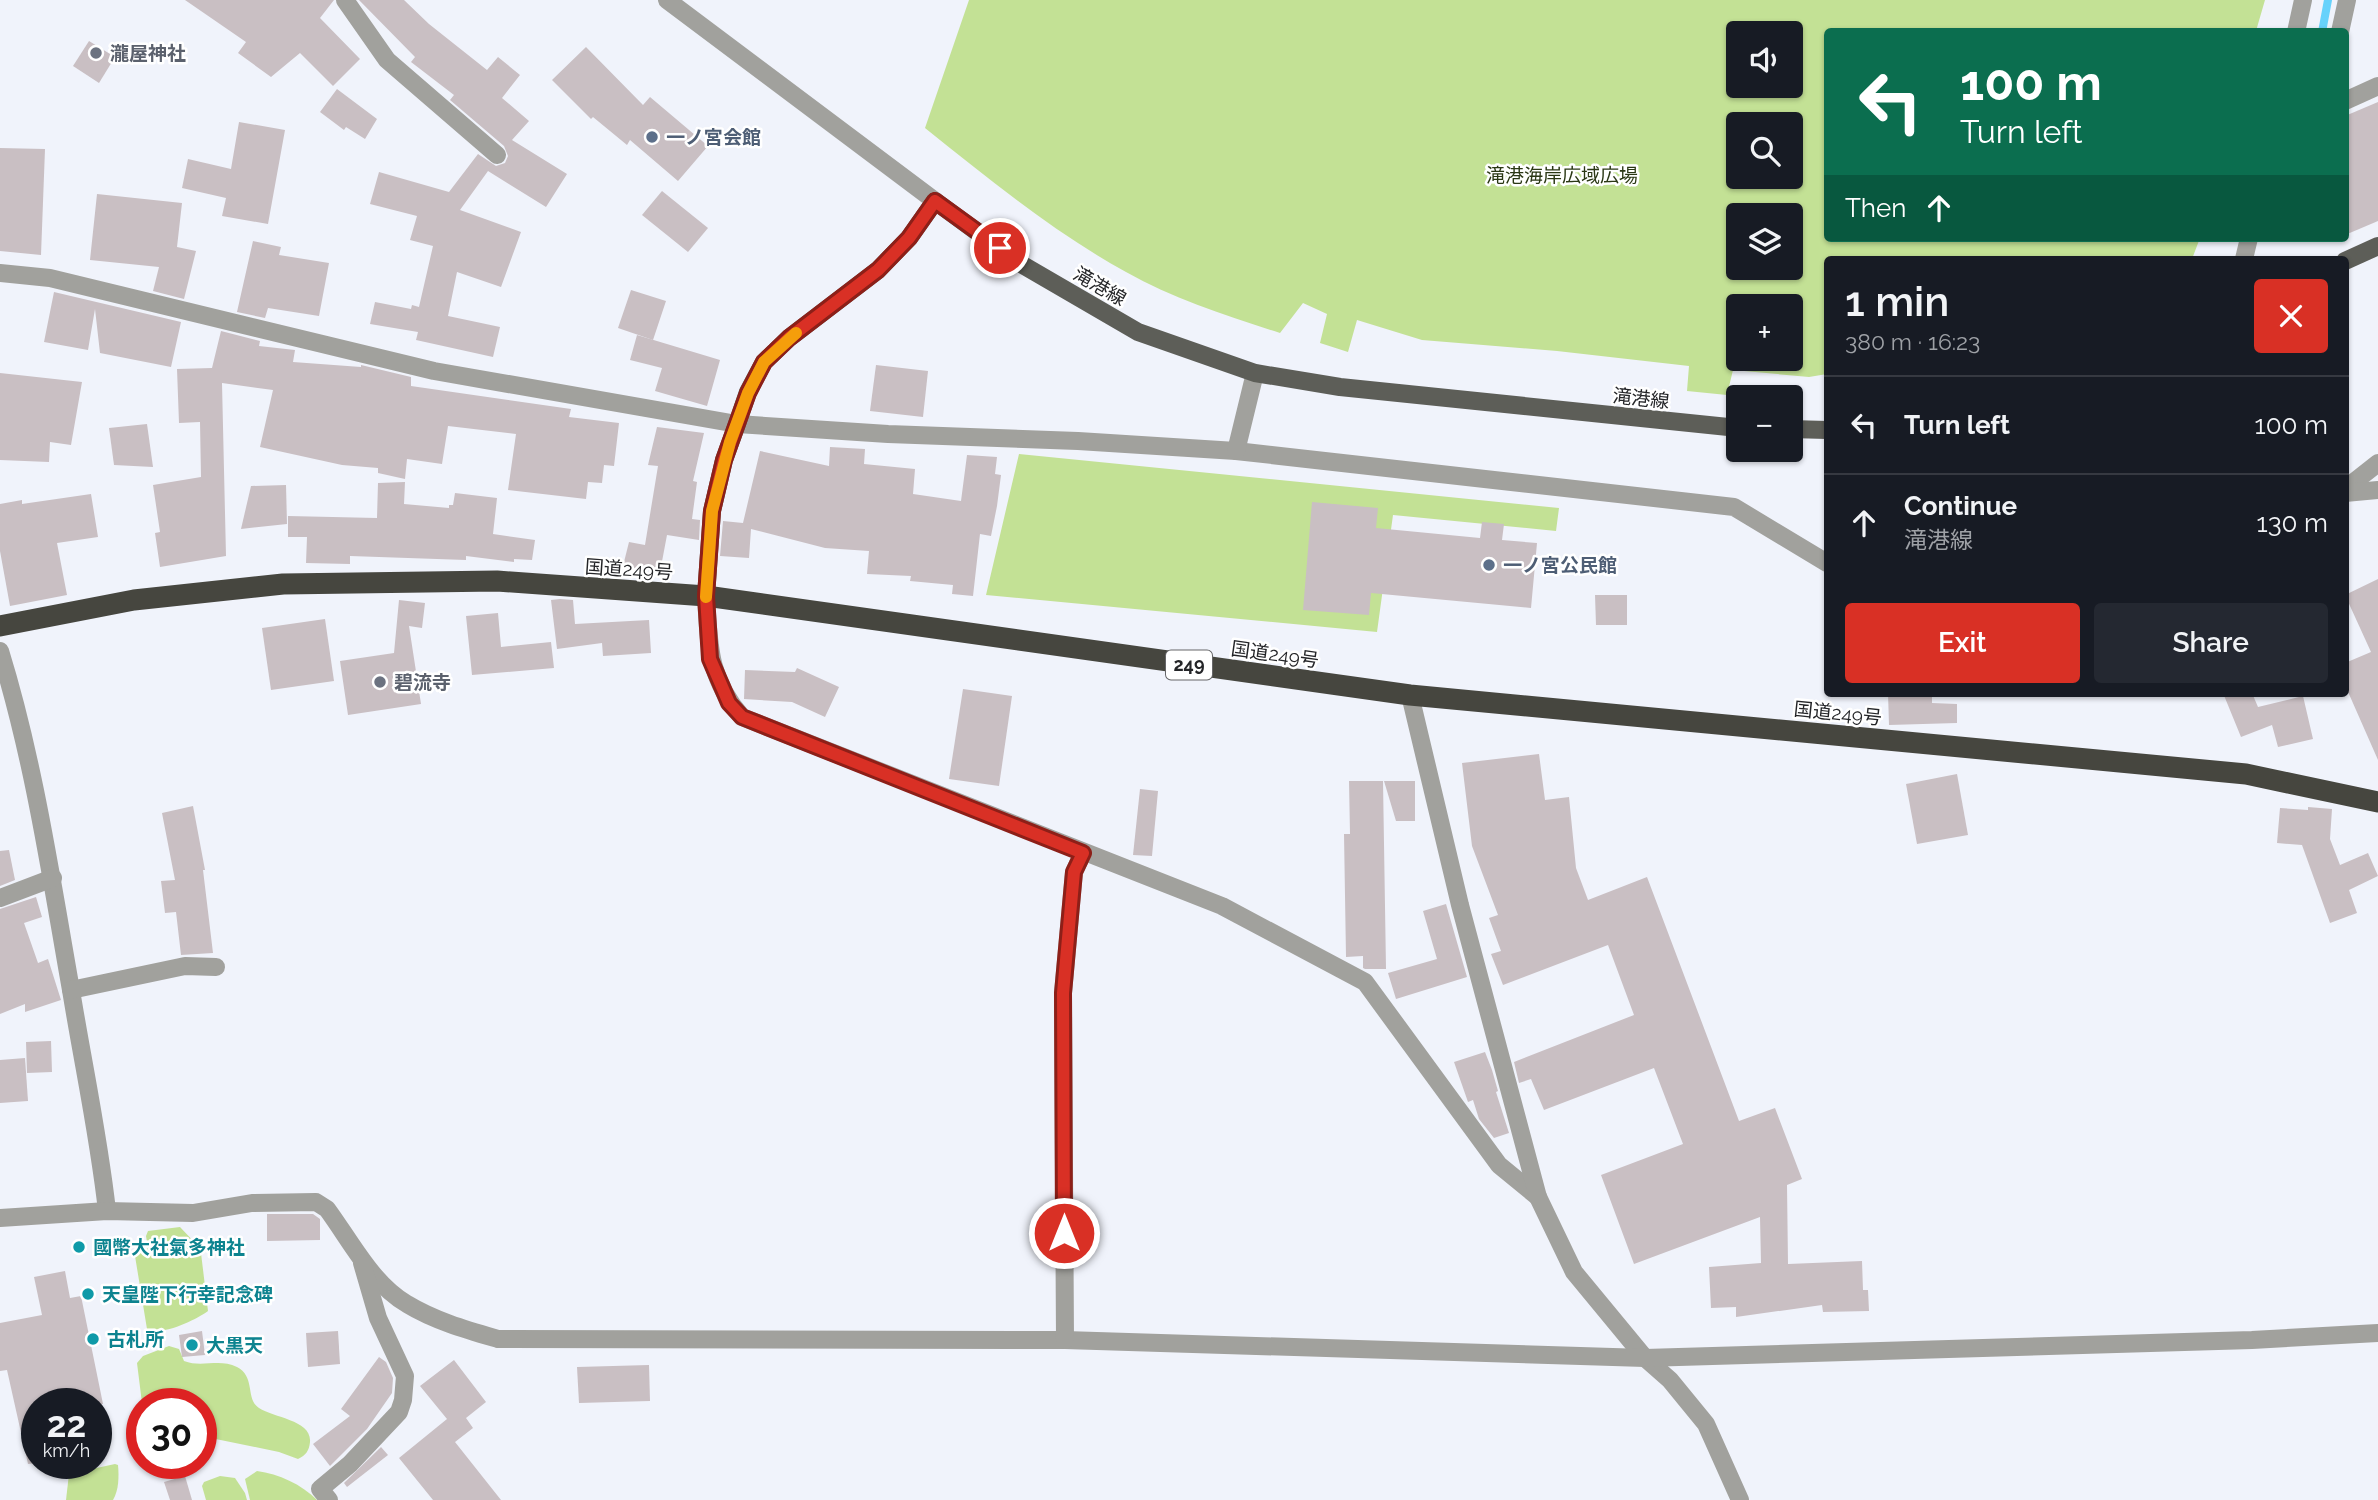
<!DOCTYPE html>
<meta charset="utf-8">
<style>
body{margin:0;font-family:Raleway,"Noto Sans JP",sans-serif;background:#242831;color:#f1f3f6;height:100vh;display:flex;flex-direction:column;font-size:26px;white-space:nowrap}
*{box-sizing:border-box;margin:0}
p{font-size:23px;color:#9ea1a6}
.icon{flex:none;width:38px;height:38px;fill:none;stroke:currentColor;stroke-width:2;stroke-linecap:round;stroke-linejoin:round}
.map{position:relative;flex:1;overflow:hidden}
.panel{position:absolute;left:1824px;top:256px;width:525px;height:441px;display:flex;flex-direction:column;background:#171b24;border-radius:7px;box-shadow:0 2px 5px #0004}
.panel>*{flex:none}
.guide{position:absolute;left:1824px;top:28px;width:525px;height:214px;border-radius:7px;box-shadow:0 2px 5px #0004;background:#0b6e4f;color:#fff;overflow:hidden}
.buttons{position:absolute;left:1726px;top:21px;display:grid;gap:14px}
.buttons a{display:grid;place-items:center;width:77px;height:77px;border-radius:7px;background:#171b24;box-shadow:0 2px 5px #0004;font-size:35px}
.speed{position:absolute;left:21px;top:1388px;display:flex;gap:14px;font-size:35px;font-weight:700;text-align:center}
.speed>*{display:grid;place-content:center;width:91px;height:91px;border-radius:50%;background:#171b24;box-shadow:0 2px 5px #0004;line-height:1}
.speed small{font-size:18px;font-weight:400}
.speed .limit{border:10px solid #d22;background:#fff;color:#111}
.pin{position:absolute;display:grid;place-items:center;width:60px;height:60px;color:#fff;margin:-30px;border:4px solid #fff;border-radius:50%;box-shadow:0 2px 7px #0007}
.me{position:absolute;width:77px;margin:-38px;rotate:0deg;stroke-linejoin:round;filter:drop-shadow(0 0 5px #0008)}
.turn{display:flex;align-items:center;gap:24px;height:147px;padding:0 21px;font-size:32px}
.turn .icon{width:91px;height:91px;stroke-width:2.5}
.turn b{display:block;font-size:49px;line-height:60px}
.then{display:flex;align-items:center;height:66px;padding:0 21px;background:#0003;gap:14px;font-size:26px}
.round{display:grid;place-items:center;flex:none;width:74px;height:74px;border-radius:7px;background:#242831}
.overview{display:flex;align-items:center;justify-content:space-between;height:119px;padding:0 21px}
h1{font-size:42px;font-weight:600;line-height:52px}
.button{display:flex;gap:14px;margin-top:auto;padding:14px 21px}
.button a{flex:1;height:80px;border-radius:7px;background:#d93025;color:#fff;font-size:28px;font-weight:600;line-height:80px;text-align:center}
.button a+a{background:#242831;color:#f1f3f6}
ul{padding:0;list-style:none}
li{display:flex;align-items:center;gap:21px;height:98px;padding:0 21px;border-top:2px solid #363941}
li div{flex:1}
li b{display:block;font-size:26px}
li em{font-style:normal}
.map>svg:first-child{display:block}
.green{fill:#c3e195;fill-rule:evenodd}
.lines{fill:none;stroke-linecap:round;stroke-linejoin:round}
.stream{stroke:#67d2fb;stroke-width:8}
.building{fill:#c9bfc3}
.minor{stroke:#a1a19d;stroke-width:18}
.major{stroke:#5d5e58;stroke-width:18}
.highway{stroke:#46463f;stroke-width:21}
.route-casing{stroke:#8d1f18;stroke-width:18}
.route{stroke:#d93025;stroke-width:12}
.slow{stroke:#f59e0b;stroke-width:12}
.worship-dot{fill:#6b7280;stroke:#fff;stroke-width:2.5}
.service-dot{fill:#5c6f8a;stroke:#fff;stroke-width:2.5}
.culture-dot{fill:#0f9aa8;stroke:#fff;stroke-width:2.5}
.labels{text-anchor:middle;stroke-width:5;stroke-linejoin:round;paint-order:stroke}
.shield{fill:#fff;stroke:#666668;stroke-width:2}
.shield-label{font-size:18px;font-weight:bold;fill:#242528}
.worship-label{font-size:19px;font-weight:bold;fill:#5b616d;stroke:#fff;text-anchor:start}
.service-label{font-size:19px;font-weight:bold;fill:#4e5e75;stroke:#fff;text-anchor:start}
.park-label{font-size:19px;fill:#2a3714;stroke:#fff}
.street-label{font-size:19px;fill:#242528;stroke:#fff}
.culture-label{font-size:19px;font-weight:bold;fill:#0d838f;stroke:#fff;text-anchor:start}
</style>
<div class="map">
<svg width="2378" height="1500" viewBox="0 0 2378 1500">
<rect width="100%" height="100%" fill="#f0f3fb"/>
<!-- green -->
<g class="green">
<path d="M969,0H2265L2256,31L1827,32V238H2200L2192,259H1827V374L1809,377L1733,370L1727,395L1687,391L1689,366L1557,351L1422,340L1357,320L1348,352L1320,343L1327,314L1303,303L1280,333C1227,316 1174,299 1126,272C1053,232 989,179 925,128ZM1790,33V86H1738V33ZM1738,124H1790V177H1738ZM1738,215H1790V268H1738ZM1790,306V359H1738V306Z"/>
<path d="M1019,454L1559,508L1556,531L1393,515L1377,632L986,595Z"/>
<path d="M180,1227L197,1245L201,1253L208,1311C196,1320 160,1337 147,1329L135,1256L148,1248L146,1236L148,1231Z"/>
<path d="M169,1346L179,1349L184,1361C202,1368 219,1358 237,1367C256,1377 245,1399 259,1408C274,1418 312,1420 310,1442C309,1451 306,1455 298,1459L279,1452L201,1436V1404L142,1403L137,1363L143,1356Z"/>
<path d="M115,1464L118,1465C119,1476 119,1490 113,1500H66L69,1474Z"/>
<path d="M257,1471C279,1474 301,1484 317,1500H250L245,1479Z"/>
<path d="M220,1476L235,1478L245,1493L247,1500H206L202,1486L204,1482Z"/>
</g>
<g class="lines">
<!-- stream -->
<path class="stream" d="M2322,32L2328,0"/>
</g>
<!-- building -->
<g class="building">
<path d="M185,0H334L320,18L360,59L333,86L300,53L271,77L238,53L246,42Z"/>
<path d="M359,0H404L429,24L487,70L498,57L520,75L502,98L529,121L512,140L567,174L546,207L488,171L460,210L521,232L501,287L457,272L448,316L500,327L493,357L416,340L418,332L370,324L375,302L411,309L412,305L419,307L433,246L410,240L417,216L370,204L379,172L449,192L478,154L496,166L505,163L508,156L504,146L450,100L454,95L411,62L415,57Z"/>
<path d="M89,41L115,57L99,83L73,66Z"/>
<path d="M586,47L643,105L650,97L708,146L678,181L630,140L627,145L593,117L591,119L552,80Z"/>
<path d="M337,89L377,119L365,139L346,127L344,130L320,112Z"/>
<path d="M2378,102V221L2345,235V116Z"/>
<path d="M239,122L285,130L268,224L222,216L226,198L182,188L188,159L231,169Z"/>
<path d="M0,148L45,149L41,255L0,251Z"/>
<path d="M662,191L708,228L688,252L642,215Z"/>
<path d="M97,194L182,203L177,247L196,251L184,299L153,291L159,267L90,260Z"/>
<path d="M253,241L281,247L279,255L329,263L319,316L268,308L265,318L237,312Z"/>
<path d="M631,290L666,301L653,340L618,328Z"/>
<path d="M54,292L181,322L171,367L100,353L95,309L88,350L44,342Z"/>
<path d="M221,331L260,341L259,346L295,350L293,362L361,367V365L411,377V386L571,409L569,417L619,423L614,466L604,465L602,483L588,482L586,499L508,490L516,434L448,426L442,464L407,459L405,479L378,473V468L342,465L260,447L273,390L222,383L226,556L160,567L155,533L160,532L153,485L201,477L200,422L179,423L177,369L212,368Z"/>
<path d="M637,335L720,360L707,406L655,391L662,368L630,360Z"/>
<path d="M876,365L928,371L923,417L870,411Z"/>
<path d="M0,373L82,382L71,445L50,442L49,462L0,460Z"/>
<path d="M147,424L153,467L114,465L109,428Z"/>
<path d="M657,427L704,433L693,481L697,482L692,519L700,520L699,540L667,535L660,572L623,566L629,542L645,545L658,466L648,465Z"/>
<path d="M830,447L865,449L864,464L915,469L913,494L961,501L967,455L997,457L995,474L1001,475L997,506L991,536L980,534L973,596L952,594L953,585L910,581L911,576L867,574L869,551L825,548L751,529L749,558L720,556L723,521L743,523L760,451L829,466Z"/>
<path d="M405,482L404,504L449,508V505H453L455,493L497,498L493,534L535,540L532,560L514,559V562L466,556V560L350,556V564L306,563L307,537H288V516L377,518L378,483Z"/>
<path d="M286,485L287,524L241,529L251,486Z"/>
<path d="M91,494L98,537L57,543L67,595L10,606L0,551V504L22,500V504Z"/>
<path d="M1312,502L1378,508L1376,528L1480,538L1482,522L1504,524L1502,540L1537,543L1531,608L1371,593L1369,615L1303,610Z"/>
<path d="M2378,579V760L2345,685V663L2371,652L2345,595Z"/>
<path d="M1595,595H1627V625H1596Z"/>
<path d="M560,599L573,600L575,624L649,620L651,653L603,656L602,643L557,649L551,600Z"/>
<path d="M399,600L425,603L422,628L409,626L421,704L348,715L340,661L394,653Z"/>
<path d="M498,613L501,647L551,642L554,668L472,675L466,616Z"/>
<path d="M325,619L334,681L271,690L262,628Z"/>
<path d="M797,668L839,687L825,717L792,702L744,699L745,670L795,672Z"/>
<path d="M963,689L1012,696L999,786L949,779Z"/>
<path d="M1888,693H1932V703L1957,704V723L1889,725Z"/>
<path d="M2223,693H2252L2258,707L2303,696L2313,739L2278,747L2272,725L2241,737Z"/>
<path d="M1539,754L1545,800L1569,797L1576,868L1588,900L1647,877L1739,1121L1775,1108L1802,1179L1787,1185L1788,1264L1862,1261L1863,1290H1868L1869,1311L1823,1312L1822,1305L1736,1317V1307L1711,1308L1709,1267L1761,1263L1760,1217L1634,1264L1601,1175L1683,1144L1654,1068L1544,1110L1531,1079L1519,1083L1514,1062L1634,1015L1608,945L1503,985L1491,954L1501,951L1489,918L1498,915L1472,846L1462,763Z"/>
<path d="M1957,774L1968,835L1917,844L1906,784Z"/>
<path d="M1349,781H1383L1386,969H1365L1363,968V956L1346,957L1344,834H1350Z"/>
<path d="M1384,781H1415V821H1396Z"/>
<path d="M1140,789L1158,791L1152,856L1133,855Z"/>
<path d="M193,806L205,870H203L213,953L181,955L176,912L165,913L161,881L175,880L162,813Z"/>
<path d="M2308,807L2332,809L2330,839L2340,865L2368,853L2378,876L2349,890L2357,913L2330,923L2302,845L2277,843L2280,808L2308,810Z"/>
<path d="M9,850L15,880L0,886V851Z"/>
<path d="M36,897L42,917L24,923L38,963L48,959L61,1000L25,1012V1004L0,1014V909Z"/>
<path d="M1446,904L1467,977L1396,999L1388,973L1437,959L1423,911Z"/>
<path d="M51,1041L52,1072L27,1073L26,1042Z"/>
<path d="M1485,1052L1492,1070L1498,1091L1496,1092L1509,1133L1494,1138L1479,1119L1473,1100L1468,1102L1454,1062Z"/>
<path d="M25,1058L28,1101L0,1103V1060Z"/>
<path d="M267,1214H313L320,1219V1240L267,1241Z"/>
<path d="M65,1271L70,1298L81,1296L103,1404H37V1463L28,1464L7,1370L0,1371V1323L42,1315L34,1277Z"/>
<path d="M202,1331L205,1355L182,1357L179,1335Z"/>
<path d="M338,1331L340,1364L308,1367L306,1333Z"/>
<path d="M379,1357L386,1362L393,1378L392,1393L367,1429L330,1466L313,1444L350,1416L341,1409Z"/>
<path d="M454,1360L486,1402L466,1418L473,1428L455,1442L501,1500H433L399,1458L447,1419L420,1386Z"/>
<path d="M649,1365L650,1401L579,1403L577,1367Z"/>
<path d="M381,1447L388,1455L347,1487L344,1483Z"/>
<path d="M185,1476L192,1500H170L164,1482Z"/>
</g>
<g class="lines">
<!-- minor -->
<g class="minor">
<path d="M345,0L387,60L497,155"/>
<path d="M667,0L935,201"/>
<path d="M2296,32L2303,0"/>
<path d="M2340,32L2347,0"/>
<path d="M2345,101L2378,86"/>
<path d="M2244,259L2249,238"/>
<path d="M0,273L50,278L434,371L737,424L888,434L1078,441L1236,451L1734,507L1827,563"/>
<path d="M1236,451L1255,373"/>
<path d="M2345,489L2378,463"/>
<path d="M2345,493L2378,490"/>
<path d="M706,596C709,645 708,678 742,717L1222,906L1365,982L1499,1165L1538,1197"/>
<path d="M0,651C34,761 51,877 71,990C83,1064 99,1137 107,1211"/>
<path d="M1410,695L1460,905L1538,1197L1574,1272L1645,1358L1670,1380L1706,1424L1740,1500"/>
<path d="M0,898L53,878"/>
<path d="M71,990L185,966L216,967"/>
<path d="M0,1218L107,1211L193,1213L252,1203L316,1202L327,1209C350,1240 372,1284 407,1304C435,1321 467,1330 498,1339L1065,1340L1645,1358L2252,1340L2378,1333"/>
<path d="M1065,1340L1063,993L1074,872L1083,853"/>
<path d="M329,1500L320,1489L350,1464L399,1412L403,1400L405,1376L378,1318L362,1263"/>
</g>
<!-- major -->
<g class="major">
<path d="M2345,261L2378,246"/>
<path d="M1790,429L1827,430"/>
<path d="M706,596L712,511L724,460L737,424L748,392L764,362L789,338L878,270L909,238L935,201L1021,264L1138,332L1255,373L1340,387L1738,428"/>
</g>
<!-- highway -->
<path class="highway" d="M0,626L134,600L283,584L497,581L706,596L1410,695L2246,774L2378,802"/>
</g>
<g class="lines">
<!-- route casing -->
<g class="route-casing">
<path id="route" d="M1000,248L935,201L909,238L878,270L789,338L764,362L748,393L724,460L712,511L706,596L710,659L729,703L742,717L1083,853L1074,872L1063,993L1064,1233"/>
</g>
<!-- route -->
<use href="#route" class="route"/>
<!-- slow -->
<path class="slow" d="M706,597L712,511L730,442L748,393L764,362L796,333"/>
</g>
<!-- markers -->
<g class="worship-dot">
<circle cx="96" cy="53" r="7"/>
<circle cx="380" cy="682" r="7"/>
</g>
<g class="service-dot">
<circle cx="652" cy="137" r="7"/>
<circle cx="1489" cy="565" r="7"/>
</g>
<g class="culture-dot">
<circle cx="79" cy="1247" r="7"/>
<circle cx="88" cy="1294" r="7"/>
<circle cx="93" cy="1339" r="7"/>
<circle cx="192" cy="1345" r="7"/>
</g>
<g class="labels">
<!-- shield labels -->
<rect class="shield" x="1166" y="650.5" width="46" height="29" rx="5"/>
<g class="shield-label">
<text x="1189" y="671">249</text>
</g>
<!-- worship labels -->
<g class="worship-label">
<text x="110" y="60">瀧屋神社</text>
<text x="394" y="689">碧流寺</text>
</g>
<!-- service labels -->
<g class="service-label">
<text x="666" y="144">一ノ宮会館</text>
<text x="1503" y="572">一ノ宮公民館</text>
</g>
<!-- park labels -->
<g class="park-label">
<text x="1562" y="182">滝港海岸広域広場</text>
</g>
<!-- street labels -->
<g class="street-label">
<text transform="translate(1100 286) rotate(30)" y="7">滝港線</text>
<text transform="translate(1641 398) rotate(6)" y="7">滝港線</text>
<text transform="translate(629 569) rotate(4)" y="7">国道249号</text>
<text transform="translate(1275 654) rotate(8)" y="7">国道249号</text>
<text transform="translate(1838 713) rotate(6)" y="7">国道249号</text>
</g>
<!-- culture labels -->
<g class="culture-label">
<text x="93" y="1254">國幣大社氣多神社</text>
<text x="102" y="1301">天皇陛下行幸記念碑</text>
<text x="107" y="1346">古札所</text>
<text x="206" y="1352">大黒天</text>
</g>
</g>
</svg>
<div class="buttons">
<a><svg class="icon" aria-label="sound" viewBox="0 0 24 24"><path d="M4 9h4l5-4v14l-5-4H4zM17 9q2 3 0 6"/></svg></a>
<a><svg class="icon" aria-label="search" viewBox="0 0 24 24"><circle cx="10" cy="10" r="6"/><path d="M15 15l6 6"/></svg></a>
<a><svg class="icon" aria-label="layers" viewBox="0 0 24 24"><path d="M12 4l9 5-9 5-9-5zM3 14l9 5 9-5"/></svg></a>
<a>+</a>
<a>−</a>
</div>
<div class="speed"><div>22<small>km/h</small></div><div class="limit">30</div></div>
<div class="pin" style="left:1000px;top:248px;background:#d93025"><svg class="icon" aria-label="arrive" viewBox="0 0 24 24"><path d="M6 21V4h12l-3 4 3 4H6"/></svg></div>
<svg class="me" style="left:1064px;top:1233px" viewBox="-20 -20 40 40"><circle r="17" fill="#d93025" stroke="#fff" stroke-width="3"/><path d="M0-11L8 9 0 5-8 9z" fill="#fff"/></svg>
<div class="guide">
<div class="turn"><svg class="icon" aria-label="left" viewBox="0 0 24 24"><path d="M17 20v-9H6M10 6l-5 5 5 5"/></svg><div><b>100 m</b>Turn left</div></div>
<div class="then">Then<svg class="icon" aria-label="ahead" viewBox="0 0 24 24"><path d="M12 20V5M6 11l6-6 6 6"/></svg></div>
</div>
<section class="panel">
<div class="overview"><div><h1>1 min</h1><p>380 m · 16:23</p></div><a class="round" style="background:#d93025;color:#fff"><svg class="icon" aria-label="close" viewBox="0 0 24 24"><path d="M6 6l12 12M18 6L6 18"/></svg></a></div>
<ul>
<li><svg class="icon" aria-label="left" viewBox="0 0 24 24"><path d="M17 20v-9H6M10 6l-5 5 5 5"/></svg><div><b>Turn left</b></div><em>100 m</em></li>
<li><svg class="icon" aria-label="ahead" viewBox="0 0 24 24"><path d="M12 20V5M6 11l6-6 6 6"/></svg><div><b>Continue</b><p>滝港線</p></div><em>130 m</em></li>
</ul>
<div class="button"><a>Exit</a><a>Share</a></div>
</section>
</div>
